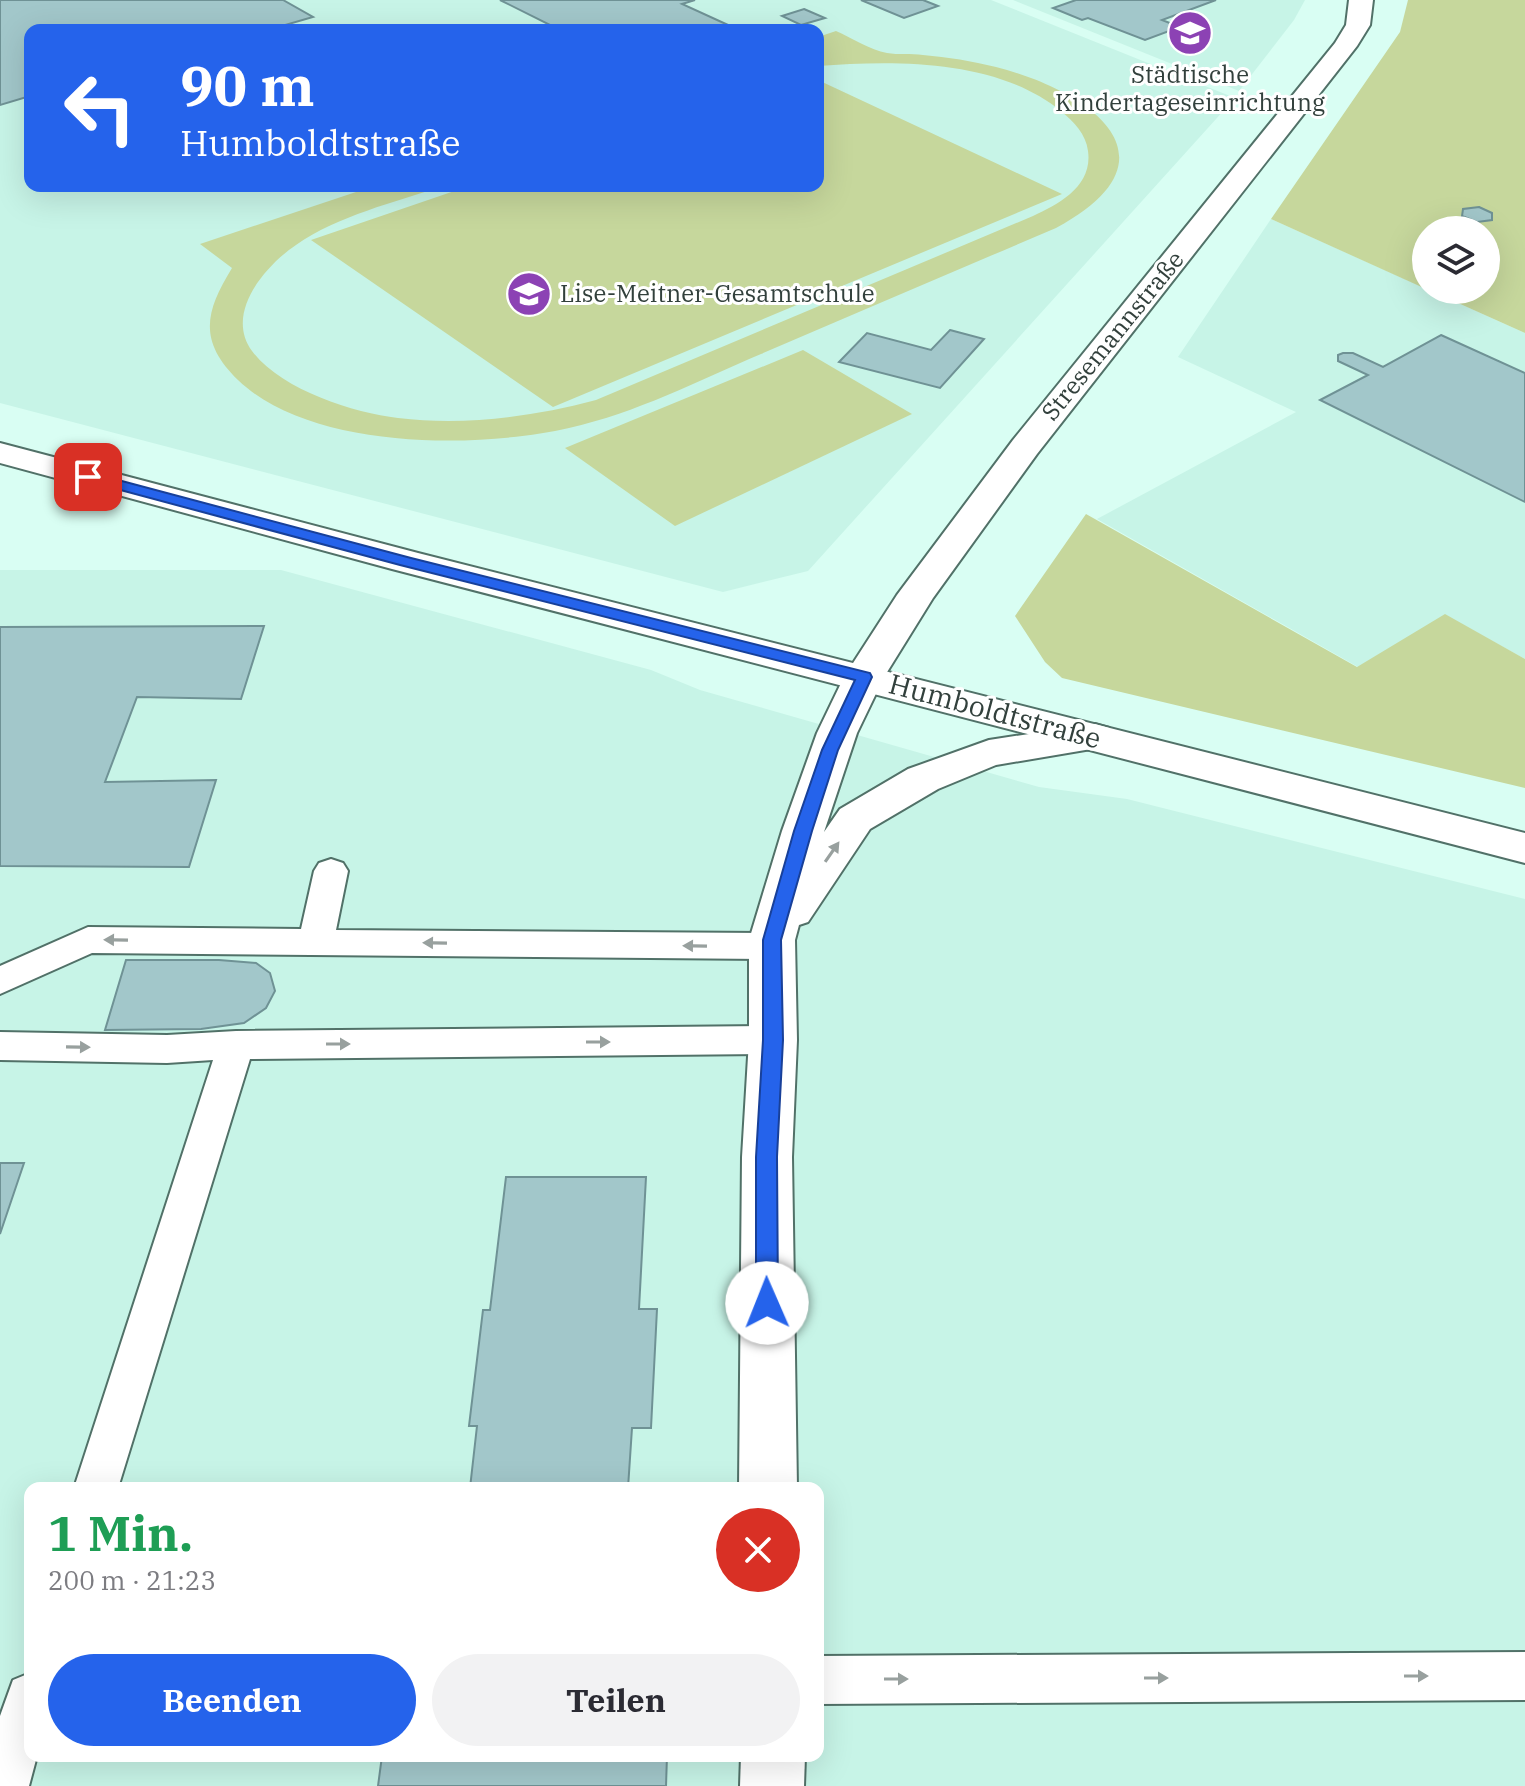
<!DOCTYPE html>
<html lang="de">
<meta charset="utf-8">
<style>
body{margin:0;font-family:"IBM Plex Serif",serif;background:#f2f2f3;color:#2b2b33;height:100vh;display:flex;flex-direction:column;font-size:30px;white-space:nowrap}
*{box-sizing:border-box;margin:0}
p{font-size:26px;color:#7c7c81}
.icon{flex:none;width:44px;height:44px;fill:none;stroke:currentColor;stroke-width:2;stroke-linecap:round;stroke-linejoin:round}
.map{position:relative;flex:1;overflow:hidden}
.drawer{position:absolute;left:24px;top:1482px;width:800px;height:280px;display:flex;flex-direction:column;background:#fff;border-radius:16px;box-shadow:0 8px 32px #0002}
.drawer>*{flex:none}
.top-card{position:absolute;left:24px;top:24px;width:800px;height:168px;border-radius:16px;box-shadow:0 8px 32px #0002;background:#2563eb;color:#fff;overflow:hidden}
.controls{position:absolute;left:1412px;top:216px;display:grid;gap:16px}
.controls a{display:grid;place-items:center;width:88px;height:88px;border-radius:50%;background:#fff;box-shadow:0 8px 32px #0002;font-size:40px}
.pin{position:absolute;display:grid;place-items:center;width:68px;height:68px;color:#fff;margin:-34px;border-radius:16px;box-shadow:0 4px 12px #0006}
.me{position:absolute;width:88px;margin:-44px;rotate:359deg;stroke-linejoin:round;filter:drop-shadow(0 0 6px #0008)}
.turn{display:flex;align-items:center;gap:28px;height:168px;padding:0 24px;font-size:36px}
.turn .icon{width:104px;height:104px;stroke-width:2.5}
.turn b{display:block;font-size:56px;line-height:68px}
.round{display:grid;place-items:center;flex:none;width:84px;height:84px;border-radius:42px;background:#f2f2f3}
.summary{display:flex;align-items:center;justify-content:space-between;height:136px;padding:0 24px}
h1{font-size:48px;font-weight:700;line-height:60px;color:#1e9e55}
.action{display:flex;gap:16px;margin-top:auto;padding:16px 24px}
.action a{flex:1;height:92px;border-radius:48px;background:#2563eb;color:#fff;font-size:32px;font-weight:700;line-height:92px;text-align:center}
.action a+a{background:#f2f2f3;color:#2b2b33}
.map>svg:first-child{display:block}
.built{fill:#c7f4e7;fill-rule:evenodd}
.green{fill:#c6d79c}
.building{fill:#a2c7ca;stroke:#6f9295;stroke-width:2}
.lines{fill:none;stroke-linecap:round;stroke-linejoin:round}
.lane-casing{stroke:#517168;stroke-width:4}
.street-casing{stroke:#517168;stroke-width:4}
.secondary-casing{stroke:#517168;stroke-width:4}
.lane{fill:#fff;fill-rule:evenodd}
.street{fill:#fff;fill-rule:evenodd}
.secondary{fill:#fff;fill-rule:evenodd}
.oneway{fill:#98a09e}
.route{fill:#2563eb;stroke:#184099;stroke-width:2}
.labels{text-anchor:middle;stroke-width:6;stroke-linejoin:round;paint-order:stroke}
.far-poi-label{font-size:24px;fill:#32403c;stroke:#fff}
.far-street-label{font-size:24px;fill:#32403c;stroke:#fff}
.street-label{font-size:28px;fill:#32403c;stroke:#fff}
</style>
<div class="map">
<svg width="1525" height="1786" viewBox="0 0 1525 1786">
<rect width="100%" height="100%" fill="#d9fef3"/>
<!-- built -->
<g class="built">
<path d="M0,0H991L1235,98L808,571L723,592L0,403ZM30,30H818V186H30Z"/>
<path d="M1013,0H1305L1294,20L1239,91Z"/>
<path d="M1271,219L1525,333V659L1445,615L1358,667L1097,519L1296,412L1178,357Z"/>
<path d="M0,570H281L651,670L700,690L1039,787L1127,799L1525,899V1786H0ZM30,1488H818V1756H30Z"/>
</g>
<!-- green -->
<g class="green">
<path d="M1408,0H1525V333L1429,290H1486V230H1426V289L1271,219L1400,32Z"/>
<path d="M836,31C852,38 870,50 887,53C898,55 911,53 923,55C948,57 972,61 996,67C1090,91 1186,158 1056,228C957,270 859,312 761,354C698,381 636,413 569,428C477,449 311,450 238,380C198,341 205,312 232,268L200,244L374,186H442C394,203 339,215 296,245C266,265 224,313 252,351C280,389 353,413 398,418C464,426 532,417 596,400L1033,216C1059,204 1093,186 1088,151C1086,134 1074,122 1061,111C997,59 896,60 818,66V37Z"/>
<path d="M818,80L1062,194L553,407L311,240L469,186H818Z"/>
<path d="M803,350L912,414L675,526L565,448Z"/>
<path d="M1086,514L1357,667L1445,614L1525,659V788L1062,678L1045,662L1015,616Z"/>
</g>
<!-- building -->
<g class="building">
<path d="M0,0H283L313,17L268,30H30V96L0,105Z"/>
<path d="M500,0H695L682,4L739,30H560Z"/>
<path d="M861,0H923L938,6L904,18Z"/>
<path d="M1076,0H1216L1162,20L1180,27L1145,40L1088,18L1082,20L1053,8Z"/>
<path d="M804,9L825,18L801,25L782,16Z"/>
<path d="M1479,207L1492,213V220L1477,222L1462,216L1463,209Z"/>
<path d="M950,330L984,339L940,388L839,362L867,333L931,350Z"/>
<path d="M1441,335L1525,373V502L1320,400L1368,375L1338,361V355L1343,353H1353L1383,367Z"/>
<path d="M264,626L241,699L137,697L105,782L216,780L189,867L0,866V627Z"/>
<path d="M126,960H219L256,963L270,973L275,991L266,1008L244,1023L201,1029L105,1030Z"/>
<path d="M0,1163H24L0,1234Z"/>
<path d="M506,1177H646L639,1309H657L651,1428H632L628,1488H470L477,1426H469L483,1310H490Z"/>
<path d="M382,1756H667L666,1786H378Z"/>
</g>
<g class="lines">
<!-- lane casing -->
<g class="lane-casing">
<g id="lane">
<path d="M331,859L343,863L348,871L336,930L773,933L785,937L790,946L785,955L773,959L92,953L0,994V966L88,927L301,929L314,871L319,863Z"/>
<path d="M773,1026L786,1030L791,1040L786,1050L773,1054L250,1059L118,1488H74L213,1060L167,1063L0,1060V1032L167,1035L236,1031Z"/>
<path d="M1525,1652V1700L818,1704V1656Z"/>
<path d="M30,1673V1756H37L29,1786H0V1716L13,1680Z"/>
</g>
</g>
<!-- street casing -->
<g class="street-casing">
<g id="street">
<path d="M1349,0H1373L1370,25L1357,46L1037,454L933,598L884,677L857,733L824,832L840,809L908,769L989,740L1095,724L1109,728L1115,737L1109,746L996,765L938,789L870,829L808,922L799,925L795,940L797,1040L792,1157L797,1488H739L742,1157L749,1040V940L782,831L817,733L844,677L897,595L1013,440L1335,43L1346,25Z"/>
<path d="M741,1756H805L804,1786H740Z"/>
</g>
</g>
<!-- secondary casing -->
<g class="secondary-casing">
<path id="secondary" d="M0,443L418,553L1525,833V863L392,569L0,463Z"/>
</g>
<!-- lane -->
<use href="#lane" class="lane"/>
<!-- street -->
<use href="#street" class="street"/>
<!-- secondary -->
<use href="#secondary" class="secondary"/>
</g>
<!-- one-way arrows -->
<defs><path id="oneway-solid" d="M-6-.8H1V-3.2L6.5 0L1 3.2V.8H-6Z" transform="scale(2)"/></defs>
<g class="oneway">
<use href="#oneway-solid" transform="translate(832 852) rotate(-55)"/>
<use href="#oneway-solid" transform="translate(116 940) rotate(-179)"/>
<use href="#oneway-solid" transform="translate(435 943) rotate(-179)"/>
<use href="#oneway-solid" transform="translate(695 946) rotate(-179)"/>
<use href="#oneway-solid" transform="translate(598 1042)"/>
<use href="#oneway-solid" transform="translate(338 1044)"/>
<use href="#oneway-solid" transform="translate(78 1047) rotate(1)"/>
<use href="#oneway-solid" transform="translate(1416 1676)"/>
<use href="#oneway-solid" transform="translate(1156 1678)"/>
<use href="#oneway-solid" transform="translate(896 1679)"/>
</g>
<!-- route -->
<path class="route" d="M88,472L411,558L870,673L872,677L838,750L812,831L781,940L783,1040L777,1157L778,1303L775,1309L767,1312L760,1309L756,1303V1157L763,1040V940L794,831L822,750L855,680L400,565L83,480V474Z"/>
<!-- icons -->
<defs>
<g id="school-disc" transform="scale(2.3)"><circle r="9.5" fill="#8c42b4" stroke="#fff"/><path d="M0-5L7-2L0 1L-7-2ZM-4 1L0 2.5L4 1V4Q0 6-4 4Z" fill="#fff"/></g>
</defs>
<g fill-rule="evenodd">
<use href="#school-disc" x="1190" y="33"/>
<use href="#school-disc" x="529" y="294"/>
</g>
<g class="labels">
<!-- far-poi labels -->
<g class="far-poi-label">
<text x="1190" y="83">Städtische<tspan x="1190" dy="28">Kindertageseinrichtung</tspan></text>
<text x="560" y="302" text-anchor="start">Lise-Meitner-Gesamtschule</text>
</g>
<!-- far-street labels -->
<g class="far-street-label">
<text transform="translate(1113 336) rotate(-51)" y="8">Stresemannstraße</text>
</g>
<!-- street labels -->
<g class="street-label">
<text transform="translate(995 711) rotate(15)" y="10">Humboldtstraße</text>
</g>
</g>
</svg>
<div class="controls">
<a><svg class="icon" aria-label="layers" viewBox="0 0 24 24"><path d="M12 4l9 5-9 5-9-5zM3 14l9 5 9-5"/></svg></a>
</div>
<div class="pin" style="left:88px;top:477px;background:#d93025"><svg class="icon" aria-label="arrive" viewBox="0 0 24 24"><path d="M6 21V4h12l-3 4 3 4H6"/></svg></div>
<svg class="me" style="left:767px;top:1303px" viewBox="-20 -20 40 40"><circle r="19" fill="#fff"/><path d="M0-13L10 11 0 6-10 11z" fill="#2563eb"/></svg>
<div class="top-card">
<div class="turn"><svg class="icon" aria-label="left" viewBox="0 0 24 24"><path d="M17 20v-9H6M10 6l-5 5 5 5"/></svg><div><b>90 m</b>Humboldtstraße</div></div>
</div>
<section class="drawer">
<div class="summary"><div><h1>1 Min.</h1><p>200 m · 21:23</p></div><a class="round" style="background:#d93025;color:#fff"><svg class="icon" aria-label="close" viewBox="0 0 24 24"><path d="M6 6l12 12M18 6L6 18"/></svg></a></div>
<div class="action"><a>Beenden</a><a>Teilen</a></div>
</section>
</div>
